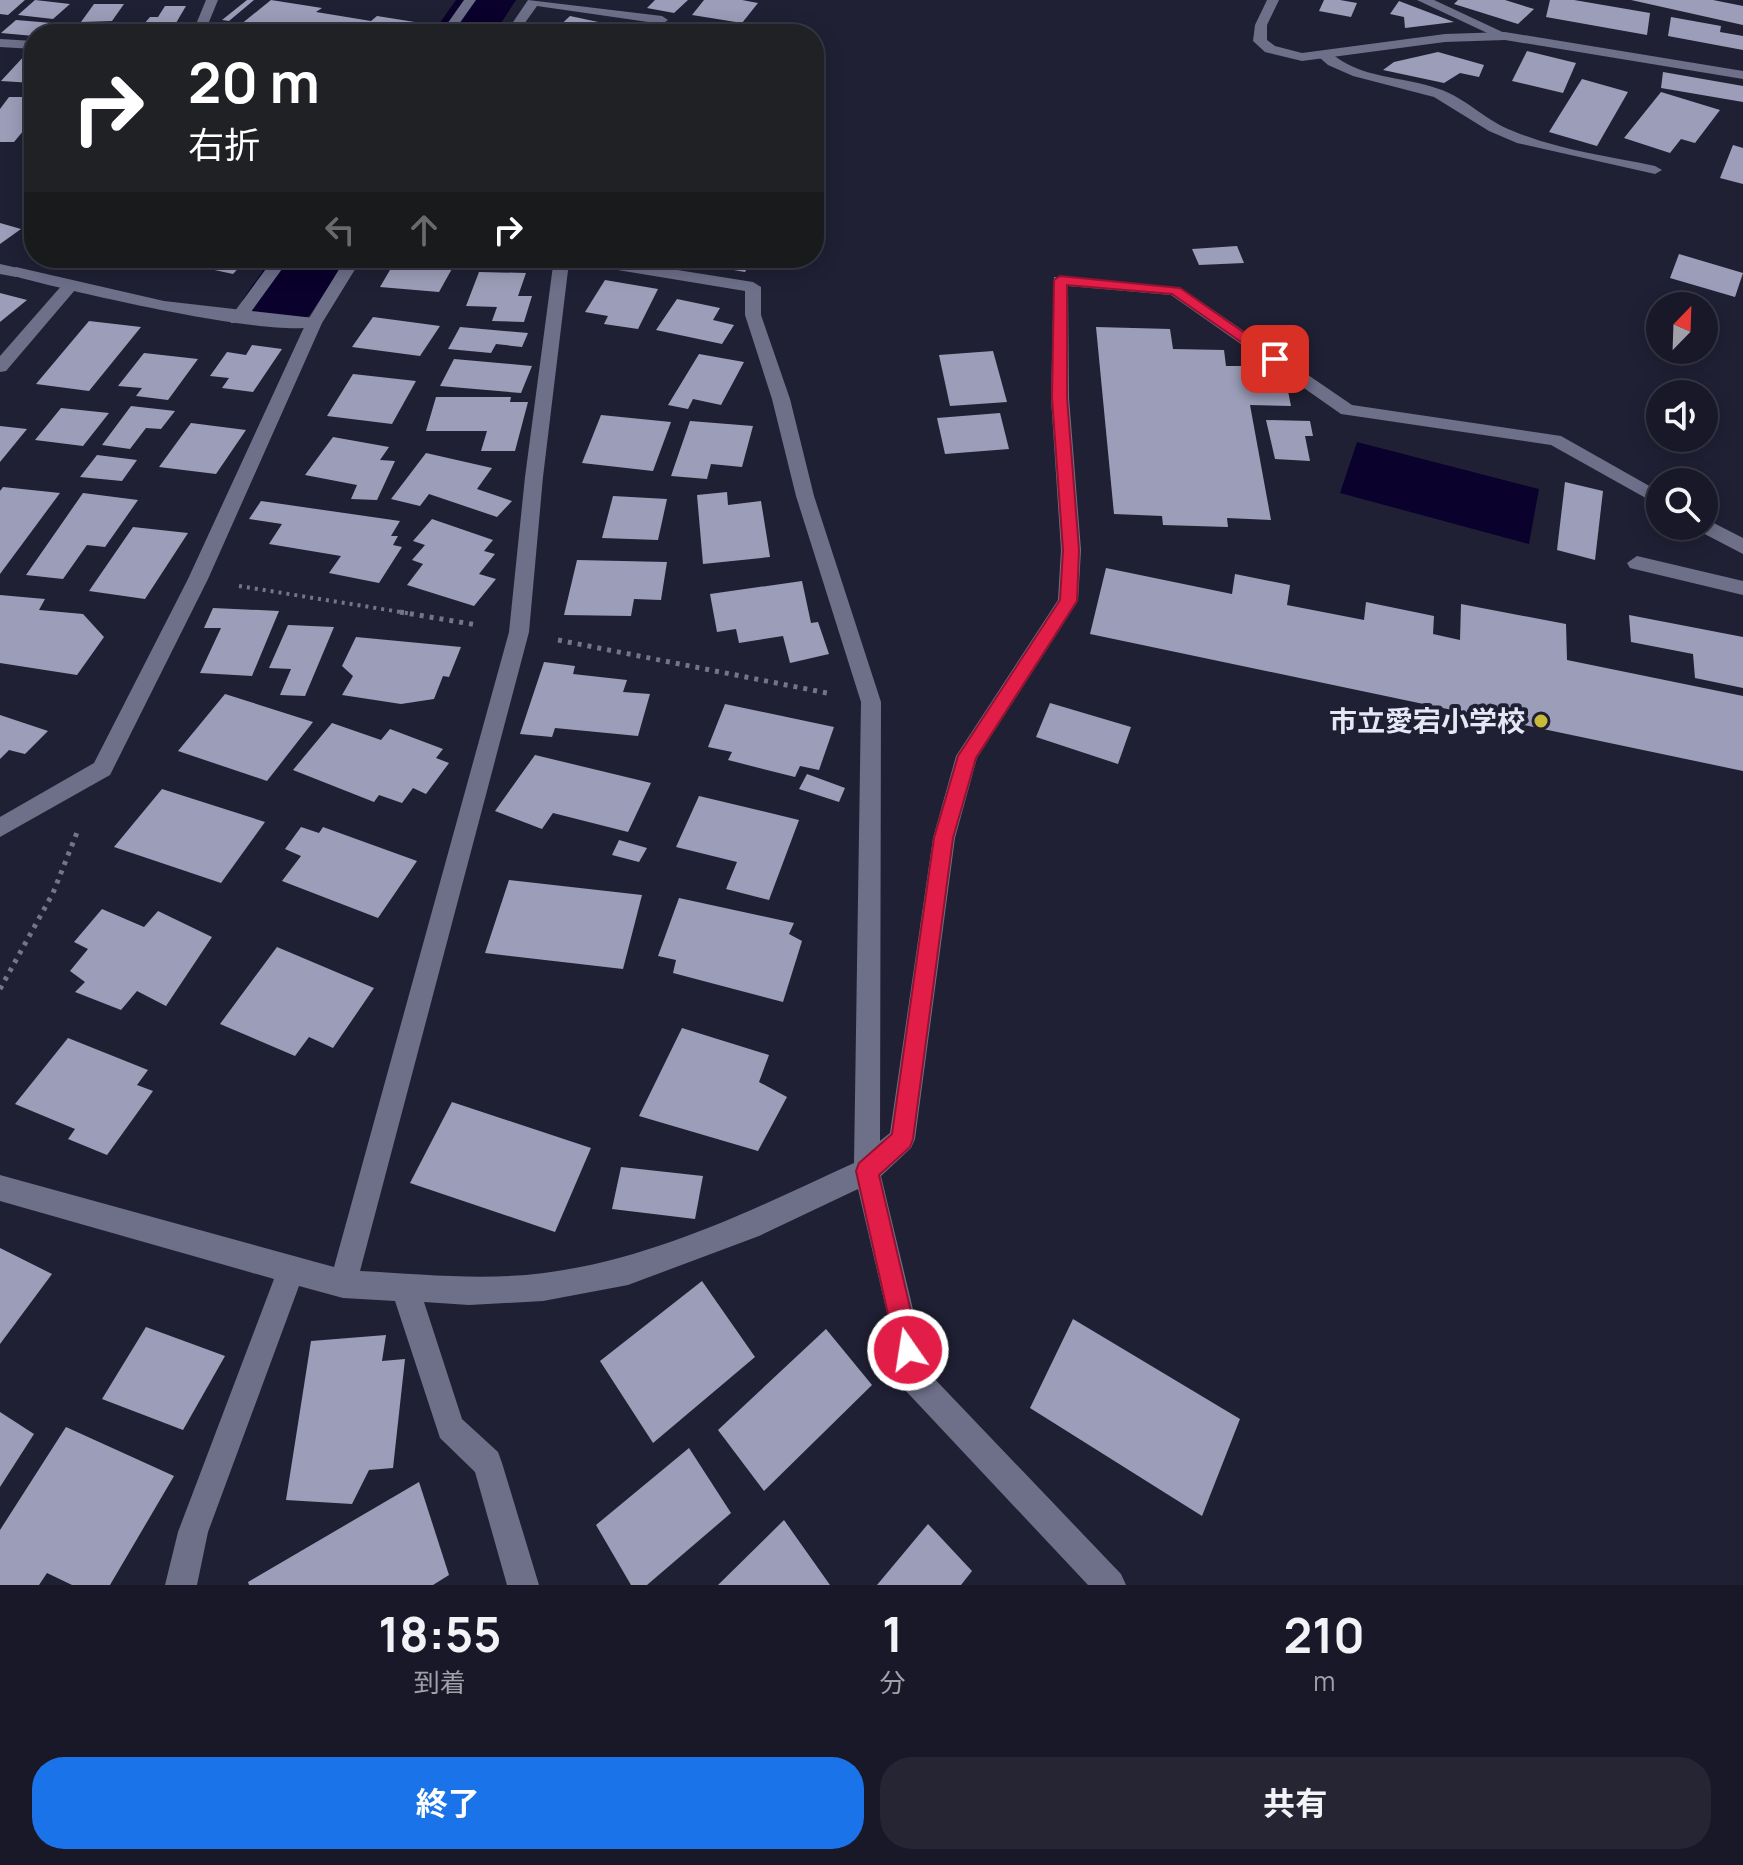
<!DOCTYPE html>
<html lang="ja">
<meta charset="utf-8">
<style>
body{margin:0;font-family:Manrope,"Noto Sans JP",sans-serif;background:#252534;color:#f1f3f6;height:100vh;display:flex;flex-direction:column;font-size:30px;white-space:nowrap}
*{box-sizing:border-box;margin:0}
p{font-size:26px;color:#9fa0a8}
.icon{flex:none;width:44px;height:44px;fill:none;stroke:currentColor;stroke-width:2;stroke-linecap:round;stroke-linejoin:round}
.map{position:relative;height:1585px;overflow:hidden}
.side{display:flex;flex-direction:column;background:#181828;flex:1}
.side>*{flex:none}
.guide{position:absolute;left:24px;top:24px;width:800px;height:244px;border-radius:32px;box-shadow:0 4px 20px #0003,0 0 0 2px #363745;background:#202124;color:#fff;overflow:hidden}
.needle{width:52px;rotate:23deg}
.fabs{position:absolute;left:1646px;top:292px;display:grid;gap:16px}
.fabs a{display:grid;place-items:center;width:72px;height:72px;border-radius:50%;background:#181828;box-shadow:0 4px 20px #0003,0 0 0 2px #363745;font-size:40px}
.pin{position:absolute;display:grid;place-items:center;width:68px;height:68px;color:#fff;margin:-34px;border-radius:16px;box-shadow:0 4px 12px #0006}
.me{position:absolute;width:88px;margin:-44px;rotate:347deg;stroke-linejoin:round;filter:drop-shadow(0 0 6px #0008)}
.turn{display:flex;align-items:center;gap:28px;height:168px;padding:0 32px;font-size:36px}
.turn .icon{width:104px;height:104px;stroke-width:2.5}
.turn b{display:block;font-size:56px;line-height:68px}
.lanes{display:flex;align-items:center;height:76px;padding:0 32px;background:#0003;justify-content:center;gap:40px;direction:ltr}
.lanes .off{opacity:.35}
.eta{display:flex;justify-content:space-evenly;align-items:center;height:136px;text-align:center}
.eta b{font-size:48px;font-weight:700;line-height:56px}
.cta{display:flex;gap:16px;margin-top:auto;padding:16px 32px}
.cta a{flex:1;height:92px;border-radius:32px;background:#1a73e8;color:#fff;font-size:32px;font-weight:700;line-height:92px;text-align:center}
.cta a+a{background:#252534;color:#f1f3f6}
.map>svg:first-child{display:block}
.water{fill:#0a012c}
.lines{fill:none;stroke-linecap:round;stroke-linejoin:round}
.river{fill:#0a012c;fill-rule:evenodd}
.building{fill:#9c9eb9}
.path-far1{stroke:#747587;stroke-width:4;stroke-dasharray:3 5;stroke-linecap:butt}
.path{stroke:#747587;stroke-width:5;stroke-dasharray:4 6;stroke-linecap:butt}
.minor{fill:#6e6f89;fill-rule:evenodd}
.tertiary{fill:#6e6f89;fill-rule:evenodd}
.route{fill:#e11d48;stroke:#92132f;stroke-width:2}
.poi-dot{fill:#c9ba3a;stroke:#202035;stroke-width:3}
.labels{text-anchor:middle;stroke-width:8;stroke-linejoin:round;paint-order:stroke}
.poi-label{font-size:28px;font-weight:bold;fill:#e6e7f5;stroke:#202035;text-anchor:end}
</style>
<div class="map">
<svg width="1743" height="1585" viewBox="0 0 1743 1585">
<rect width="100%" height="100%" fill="#202035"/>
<!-- water -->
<path class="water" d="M1357,442L1539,489L1529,544L1340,493Z"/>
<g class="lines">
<!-- river -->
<g class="river">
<path d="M456,0H516L494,34H432Z"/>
<path d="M272,258H348L309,316L282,323L255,316L243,299Z"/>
</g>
</g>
<!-- building -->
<g class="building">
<path d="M0,0H25L8,15L0,14Z"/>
<path d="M35,0L70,4L53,19L18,15Z"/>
<path d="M247,0H254L229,21L222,20Z"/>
<path d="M271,0L322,8L316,12L371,21L377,16L421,23L409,34H266L235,29Z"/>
<path d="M655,0H688L674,13L647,8Z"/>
<path d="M704,0H742L758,3L742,23L692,15Z"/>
<path d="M1324,0H1340L1357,3L1351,17L1319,11Z"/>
<path d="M1458,0H1505L1534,9L1518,24L1454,4Z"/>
<path d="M1550,0H1574L1650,13L1647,35L1546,17Z"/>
<path d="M1631,0H1713L1743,6V25Z"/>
<path d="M1399,1L1454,22L1405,28L1404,17L1390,14Z"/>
<path d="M94,4H124L112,21L81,22Z"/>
<path d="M165,6H186L176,23H184L178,34H128L134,24H144L150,17H158Z"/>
<path d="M570,16L603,23L593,34H551Z"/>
<path d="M1671,17L1721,26L1720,32L1743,36V50L1668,36Z"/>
<path d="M16,20L52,23L34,36L1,33Z"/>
<path d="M1527,51L1576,63L1563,93L1512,81Z"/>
<path d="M1438,52L1484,65L1479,77L1460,73L1444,83L1383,70L1394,62Z"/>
<path d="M26,54H34L33,83L1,81Z"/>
<path d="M1663,72L1743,86V102L1661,88Z"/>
<path d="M1582,79L1628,92L1597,146L1549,132Z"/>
<path d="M1661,92L1720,110L1695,143L1681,139L1670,153L1624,138Z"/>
<path d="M9,97H34V118L14,142H0V109Z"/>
<path d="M1733,145L1743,148V184L1720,178Z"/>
<path d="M0,223L21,229L0,244Z"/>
<path d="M1237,246L1244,263L1199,265L1192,249Z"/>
<path d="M1679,254L1743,273L1735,297L1670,278Z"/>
<path d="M159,258H248L233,274Z"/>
<path d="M397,258H458L439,292L380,287Z"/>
<path d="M691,258H753L745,272L689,262Z"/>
<path d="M479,272L526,273L518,296H532L524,322L492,321L497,307L466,306Z"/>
<path d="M605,280L658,289L638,329L604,324L608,316L585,312Z"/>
<path d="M0,293L27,300L0,322Z"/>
<path d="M677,299L720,308L713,320L734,325L722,344L656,330Z"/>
<path d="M373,317L440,326L420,356L352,347Z"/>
<path d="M89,321L141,327L89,391L36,384Z"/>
<path d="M460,327L528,333L522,347L496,344L491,353L448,349Z"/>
<path d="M1096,327L1170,329L1173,349L1224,350L1226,366H1242L1246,385L1287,386L1291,406L1250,405L1271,520L1227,518L1228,527L1163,525L1162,516L1114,514Z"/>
<path d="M252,345L282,349L253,392L222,388L229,378L210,376L227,352L246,355Z"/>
<path d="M993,351L1007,402L950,406L939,355Z"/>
<path d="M144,353L198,359L168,400L136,396L142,388L118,386Z"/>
<path d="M699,354L744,362L721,405L693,399L688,409L668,405Z"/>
<path d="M454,359L532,366L521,393L440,386Z"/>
<path d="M353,374L416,381L392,424L327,416Z"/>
<path d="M436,397H511L510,402H528L515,451H481L487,431H426Z"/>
<path d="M131,406L175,411L161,429L146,428L130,449L102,445Z"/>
<path d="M61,408L109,413L83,446L35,440Z"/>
<path d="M1000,413L1009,449L945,454L937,418Z"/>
<path d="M601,415L671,422L653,471L582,463Z"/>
<path d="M1266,420L1310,421L1313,436H1305L1310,461L1275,459Z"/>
<path d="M690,421L753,426L742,467L711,464L707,479L671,476Z"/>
<path d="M191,423L246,430L216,474L159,467Z"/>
<path d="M0,426L27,429L0,462Z"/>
<path d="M333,437L389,447L380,460L395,461L377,500L351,499L357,485L305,475Z"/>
<path d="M426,453L492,468L477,489L512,501L497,517L429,494L420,506L391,499Z"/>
<path d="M97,455L137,460L122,481L80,477Z"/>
<path d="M1565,482L1603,491L1595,560L1557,550Z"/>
<path d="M3,487L60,493L0,574V491Z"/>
<path d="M727,492L728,505L761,501L770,557L703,564L697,495Z"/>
<path d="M83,493L138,500L105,547L87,545L63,579L26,575Z"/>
<path d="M613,496L667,499L658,540L602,538Z"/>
<path d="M261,501L400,521L391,536H398L393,545L402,547L379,583L329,573L341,556L269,544L282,524L249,519Z"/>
<path d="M432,519L493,540L484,551L495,554L479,574L496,579L474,606L407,585L423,564L412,560L425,545L413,541Z"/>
<path d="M133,527L188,533L145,599L89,591Z"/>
<path d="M577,560L667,562L661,600L634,599L631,616L564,615Z"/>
<path d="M1106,568L1232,594L1235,574L1290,585L1287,605L1364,620L1366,602L1434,616L1433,634L1460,640L1461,604L1566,624L1567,660L1743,696V771L1090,634Z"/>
<path d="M802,581L811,623L818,622L829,654L790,663L783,636L739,643L736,629L717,632L710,594Z"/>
<path d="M0,595L45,599L39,610L83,614L104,637L77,675L0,663Z"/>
<path d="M213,608L279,611L252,676L200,673L221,628H204Z"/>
<path d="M1629,615L1743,637V688L1695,678L1693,654L1631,642Z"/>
<path d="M288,625L334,627L305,696L280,695L291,669L269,668Z"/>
<path d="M356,637L461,647L449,677L443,676L434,699L401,704L342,695L353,676L342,666Z"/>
<path d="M544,662L575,666L573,674L627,680L623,692L650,694L638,736L555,728L552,737L520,734Z"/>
<path d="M225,694L313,722L267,781L178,751Z"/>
<path d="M1050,703L1131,727L1118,764L1036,737Z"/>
<path d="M725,704L834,727L819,770L800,766L795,777L728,760L732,752L708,747Z"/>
<path d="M0,715L48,731L25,754L9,750L0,759Z"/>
<path d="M332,723L381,740L390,729L443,749L436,758L449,763L426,794L413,788L402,803L379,795L374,802L293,770Z"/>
<path d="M535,755L651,783L628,832L553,813L542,829L495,811Z"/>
<path d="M807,774L845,788L839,802L799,789Z"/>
<path d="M162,789L265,822L221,883L114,847Z"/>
<path d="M699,796L799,820L769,900L726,889L737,862L676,847Z"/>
<path d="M301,827L319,833L323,827L417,861L378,918L282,881L301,856L285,849Z"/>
<path d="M619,840L647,848L639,862L612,855Z"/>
<path d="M509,880L642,895L623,969L485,953Z"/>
<path d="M679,898L794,923L789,934L802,941L783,1002L673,973L676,960L658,956Z"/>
<path d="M102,909L144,927L158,911L212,937L166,1006L137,991L121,1010L75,992L85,982L70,971L88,949L74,942Z"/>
<path d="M277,947L374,988L333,1048L309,1037L295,1056L220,1024Z"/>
<path d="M682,1028L769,1055L759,1082L787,1097L758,1151L639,1116Z"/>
<path d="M68,1038L148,1070L137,1085L153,1091L107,1155L68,1139L75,1129L15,1104Z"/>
<path d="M452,1102L591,1148L555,1232L410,1183Z"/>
<path d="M621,1167L703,1176L695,1219L612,1209Z"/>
<path d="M0,1248L52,1274L0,1344Z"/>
<path d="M702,1281L755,1357L653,1443L600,1361Z"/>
<path d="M1073,1319L1240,1419L1202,1516L1030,1408Z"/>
<path d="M146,1327L225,1356L183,1430L102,1399Z"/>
<path d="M826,1329L872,1385L764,1491L718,1430Z"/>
<path d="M386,1335L382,1361L405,1359L393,1468L369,1470L352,1504L286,1500L311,1341Z"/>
<path d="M0,1412L34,1434L0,1487Z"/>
<path d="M66,1427L174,1476L110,1585H72L47,1573L39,1585H0V1530Z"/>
<path d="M689,1448L731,1513L647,1585H631L596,1525Z"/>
<path d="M419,1482L449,1575L433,1585H249L248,1582Z"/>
<path d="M784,1520L830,1585H718Z"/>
<path d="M928,1524L972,1571L961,1585H877Z"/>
</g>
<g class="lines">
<!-- path-far1 -->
<path class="path-far1" d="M239,586L413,614"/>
<!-- path -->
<g class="path">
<path d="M400,612L477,625"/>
<path d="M558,640L827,693"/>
<path d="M0,989L53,893L78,830"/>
</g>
<!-- minor -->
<g class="minor">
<path d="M464,0H476L452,34H440Z"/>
<path d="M528,0L662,16L668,20L662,24L537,6L517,34H505Z"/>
<path d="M1417,0H1434L1511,36L1500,39Z"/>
<path d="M0,39L34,41V49L0,47Z"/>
<path d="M1320,52H1330C1359,79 1403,76 1439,89C1466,98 1486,121 1513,131C1558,150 1607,156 1655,166L1662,170L1655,174L1517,143L1489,131L1434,97L1353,76L1328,65L1320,58Z"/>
<path d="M274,258H290L243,323H231L229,319Z"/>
<path d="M346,258H362L322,323L208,579L110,775L0,837V817L94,763L188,579L306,323Z"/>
<path d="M554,258H602L753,282L761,287V315L790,399L814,496L881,702L880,1141L890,1133L933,838L956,756L1058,600L1061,550L1051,398L1054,277L1181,288L1352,405L1561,436L1660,492V506L1551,445L1341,414L1171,295L1068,286L1069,398L1081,550L1078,601L977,758L955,838L915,1139L911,1148L881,1176L928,1372L1121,1574L1126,1585H1088L905,1390L858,1189L759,1236L628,1285L543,1301L469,1305L424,1302L462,1419L498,1452L502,1463L539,1585H507L475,1472L440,1438L395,1301L343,1298L299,1286L208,1532L197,1585H165L178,1532L274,1279L0,1201V1175L334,1267L509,632L525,477ZM569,262L745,291V315L772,399L796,496L861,702L854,1163C754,1209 654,1259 544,1273C483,1281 421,1274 360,1271L529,632L543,477Z"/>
<path d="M0,264L22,269L24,272L16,277L0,274Z"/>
<path d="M69,282L77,287L75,290L6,371L0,372V356L63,284Z"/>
<path d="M1704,518L1743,538V554L1697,530L1695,526H1704Z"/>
<path d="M1637,556L1743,581V595L1630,568L1627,563Z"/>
</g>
<!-- tertiary -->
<g class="tertiary">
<path d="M206,0H218L204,34H192Z"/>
<path d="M1267,0H1279L1267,25V40L1275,46L1302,53L1445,34L1505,32L1743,71V79L1505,40L1445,42L1302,61L1265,52L1253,41L1255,25Z"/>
<path d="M16,267L164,301L314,318L322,323C298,346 52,287 10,275L8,272Z"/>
</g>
</g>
<!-- route -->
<path class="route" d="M1060,276L1180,288L1282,359L1280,362H1270L1172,294L1067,285V398L1079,550L1077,601L976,758L953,838L913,1139L910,1147L879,1175L920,1350L917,1359L908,1362L900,1359L896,1350L856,1171L859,1163L892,1134L934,838L958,756L1060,600L1063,550L1052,398L1054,280Z"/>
<!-- markers -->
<circle class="poi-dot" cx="1541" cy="721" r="8"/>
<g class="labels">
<!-- poi labels -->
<g class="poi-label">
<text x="1525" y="731">市立愛宕小学校</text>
</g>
</g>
</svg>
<div class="fabs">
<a><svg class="needle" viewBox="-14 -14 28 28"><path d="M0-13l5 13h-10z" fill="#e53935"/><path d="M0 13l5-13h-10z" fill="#9fa0a8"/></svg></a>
<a><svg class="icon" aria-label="sound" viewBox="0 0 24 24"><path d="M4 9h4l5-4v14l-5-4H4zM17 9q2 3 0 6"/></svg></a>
<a><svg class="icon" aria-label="search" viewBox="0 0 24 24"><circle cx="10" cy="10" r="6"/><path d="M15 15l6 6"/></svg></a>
</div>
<div class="pin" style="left:1275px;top:359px;background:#d93025"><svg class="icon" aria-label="arrive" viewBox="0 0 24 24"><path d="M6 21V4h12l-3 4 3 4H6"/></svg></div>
<svg class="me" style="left:908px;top:1350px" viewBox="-20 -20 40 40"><circle r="17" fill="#e11d48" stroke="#fff" stroke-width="3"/><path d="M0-11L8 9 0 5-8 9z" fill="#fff"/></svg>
<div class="guide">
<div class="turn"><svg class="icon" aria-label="right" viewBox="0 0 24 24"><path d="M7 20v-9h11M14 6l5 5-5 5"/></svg><div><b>20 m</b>右折</div></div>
<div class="lanes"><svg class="icon off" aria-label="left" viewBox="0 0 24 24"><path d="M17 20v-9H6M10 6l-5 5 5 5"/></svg><svg class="icon off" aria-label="ahead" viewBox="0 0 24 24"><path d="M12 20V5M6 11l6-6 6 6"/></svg><svg class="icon" aria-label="right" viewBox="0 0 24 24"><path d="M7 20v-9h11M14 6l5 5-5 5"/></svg></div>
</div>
</div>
<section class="side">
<div class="eta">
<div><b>18:55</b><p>到着</p></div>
<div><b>1</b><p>分</p></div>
<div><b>210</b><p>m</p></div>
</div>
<div class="cta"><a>終了</a><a>共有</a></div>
</section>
